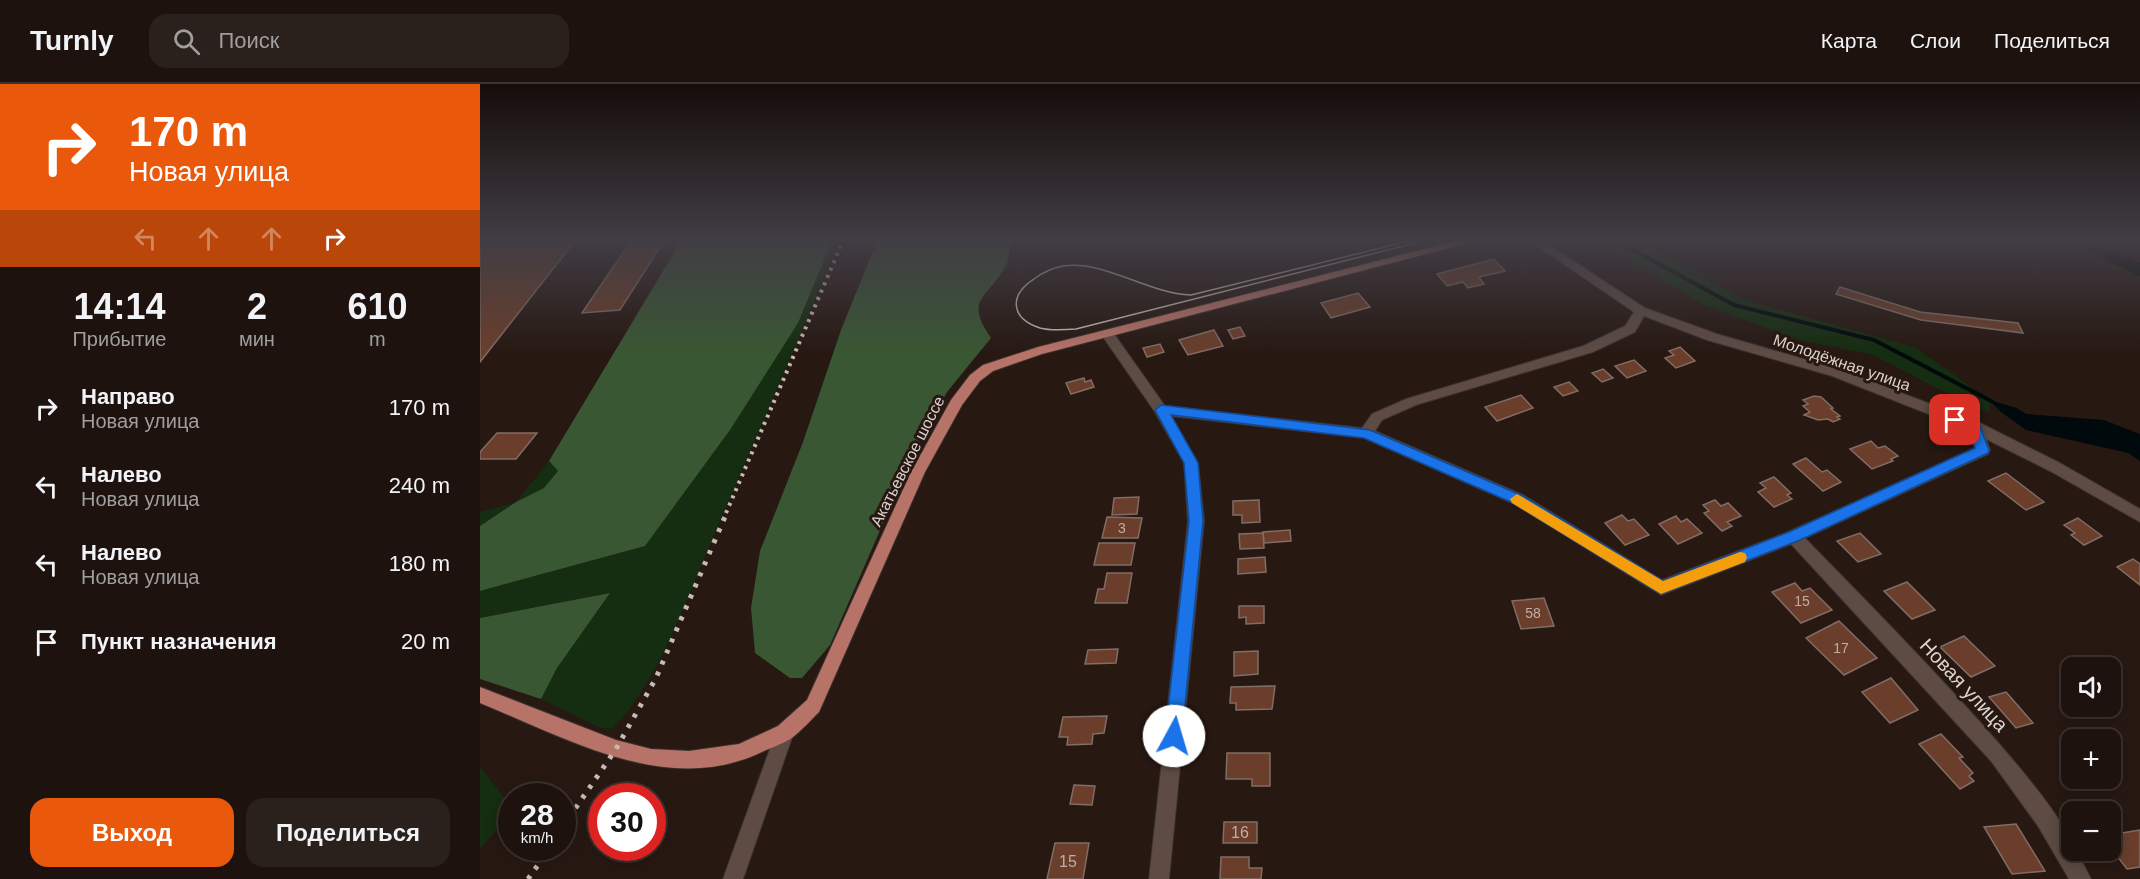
<!DOCTYPE html>
<html lang="ru">
<meta charset="utf-8">
<style>
body{margin:0;font-family:Arial,sans-serif;background:#2a201c;color:#f1f3f6;height:100vh;display:flex;flex-direction:column;font-size:22px;white-space:nowrap}
*{box-sizing:border-box;margin:0}
p{font-size:20px;color:#a09e9e}
.icon{flex:none;width:33px;height:33px;fill:none;stroke:currentColor;stroke-width:2;stroke-linecap:round;stroke-linejoin:round}
.map{position:relative;flex:1;overflow:hidden}
.drawer{display:flex;flex-direction:column;background:#1d120e;width:480px}
.drawer>*{flex:none}
.top-card{background:#ea580c;color:#fff;overflow:hidden}
.controls{position:absolute;left:1581px;top:573px;display:grid;gap:12px}
.controls a{display:grid;place-items:center;width:60px;height:60px;border-radius:12px;background:#1d120e;box-shadow:0 3px 15px #0003,0 0 0 2px #3b322e;font-size:30px}
.speed{position:absolute;left:18px;top:699px;display:flex;gap:12px;font-size:30px;font-weight:700;text-align:center}
.speed>*{display:grid;place-content:center;width:78px;height:78px;border-radius:50%;background:#1d120e;box-shadow:0 3px 15px #0003,0 0 0 2px #3b322e;line-height:1}
.speed small{font-size:15px;font-weight:400}
.speed .limit{border:9px solid #d22;background:#fff;color:#111}
.pin{position:absolute;display:grid;place-items:center;width:51px;height:51px;color:#fff;margin:-26px;border-radius:12px;box-shadow:0 3px 9px #0006}
.me{position:absolute;width:66px;margin:-33px;rotate:6deg;stroke-linejoin:round;filter:drop-shadow(0 0 4px #0008)}
.turn{display:flex;align-items:center;gap:21px;height:126px;padding:0 30px;font-size:27px}
.turn .icon{width:78px;height:78px;stroke-width:2.5}
.turn b{display:block;font-size:42px;line-height:51px}
.lanes{display:flex;align-items:center;height:57px;padding:0 30px;background:#0003;justify-content:center;gap:30px;direction:ltr}
.lanes .off{opacity:.35}
.eta{display:flex;justify-content:space-evenly;align-items:center;height:102px;text-align:center}
.eta b{font-size:36px;font-weight:700;line-height:42px}
.primary-button{display:flex;gap:12px;margin-top:auto;padding:12px 30px}
.primary-button a{flex:1;height:69px;border-radius:18px;background:#ea580c;color:#fff;font-size:24px;font-weight:700;line-height:69px;text-align:center}
.primary-button a+a{background:#2a201c;color:#f1f3f6}
ul{padding:0;list-style:none}
li{display:flex;align-items:center;gap:18px;height:78px;padding:0 30px}
li div{flex:1}
li b{display:block;font-size:22px}
li em{font-style:normal}
header{display:flex;align-items:center;gap:36px;box-sizing:border-box;height:84px;padding:0 30px;background:#1d120e;border-bottom:2px solid #3b322e}
header strong{font-size:28px}
nav{display:flex;gap:33px;margin-inline-start:auto;font-size:21px}
.search{width:420px;height:54px;background:#2a201c;display:flex;align-items:center;gap:15px;box-sizing:border-box;padding:0 21px;border-radius:18px;color:#a09e9e;font-size:22px}
main{display:flex;flex:1;min-height:0}
.map>svg:first-child{display:block}
.green{fill:#152d10}
.forest{fill:#395733}
.water{fill:#00090b}
.lines{fill:none;stroke-linecap:round;stroke-linejoin:round}
.stream{stroke:#00090b;stroke-width:4}
.building{fill:#6a3e2b;stroke:#806d66;stroke-width:1.5}
.minor-casing{stroke:#3c312e;stroke-width:2}
.major-casing{stroke:#3c312e;stroke-width:2}
.minor{fill:#5d4b44;fill-rule:evenodd}
.major{fill:#b87369;fill-rule:evenodd}
.tram{stroke:#c6bab6;stroke-width:1.5}
.rail-far1{stroke:#c6bab6;stroke-width:4;stroke-dasharray:3 5;stroke-linecap:butt}
.rail{stroke:#c6bab6;stroke-width:5;stroke-dasharray:4 8;stroke-linecap:butt}
.route{fill:#1a73e8;stroke:#114b97;stroke-width:1.5}
.slow{fill:#f59e0b}
.labels{text-anchor:middle;stroke-width:6;stroke-linejoin:round;paint-order:stroke}
.number-label{font-size:14px;fill:#c0ada5}
.street-label{font-size:16px;fill:#ddd2ce;stroke:#271812}
.near-number-label{font-size:16px;fill:#c0ada5}
.near-street-label{font-size:20px;fill:#ddd2ce;stroke:#271812}
</style>
<header>
<strong>Turnly</strong>
<div class="search"><svg class="icon" aria-label="search" viewBox="0 0 24 24"><circle cx="10" cy="10" r="6"/><path d="M15 15l6 6"/></svg>Поиск</div>
<nav><a>Карта</a><a>Слои</a><a>Поделиться</a></nav>
</header>
<main>
<section class="drawer">
<div class="top-card">
<div class="turn"><svg class="icon" aria-label="right" viewBox="0 0 24 24"><path d="M7 20v-9h11M14 6l5 5-5 5"/></svg><div><b>170 m</b>Новая улица</div></div>
<div class="lanes"><svg class="icon off" aria-label="left" viewBox="0 0 24 24"><path d="M17 20v-9H6M10 6l-5 5 5 5"/></svg><svg class="icon off" aria-label="ahead" viewBox="0 0 24 24"><path d="M12 20V5M6 11l6-6 6 6"/></svg><svg class="icon off" aria-label="ahead" viewBox="0 0 24 24"><path d="M12 20V5M6 11l6-6 6 6"/></svg><svg class="icon" aria-label="right" viewBox="0 0 24 24"><path d="M7 20v-9h11M14 6l5 5-5 5"/></svg></div>
</div>
<div class="eta">
<div><b>14:14</b><p>Прибытие</p></div>
<div><b>2</b><p>мин</p></div>
<div><b>610</b><p>m</p></div>
</div>
<ul>
<li><svg class="icon" aria-label="right" viewBox="0 0 24 24"><path d="M7 20v-9h11M14 6l5 5-5 5"/></svg><div><b>Направо</b><p>Новая улица</p></div><em>170 m</em></li>
<li><svg class="icon" aria-label="left" viewBox="0 0 24 24"><path d="M17 20v-9H6M10 6l-5 5 5 5"/></svg><div><b>Налево</b><p>Новая улица</p></div><em>240 m</em></li>
<li><svg class="icon" aria-label="left" viewBox="0 0 24 24"><path d="M17 20v-9H6M10 6l-5 5 5 5"/></svg><div><b>Налево</b><p>Новая улица</p></div><em>180 m</em></li>
<li><svg class="icon" aria-label="arrive" viewBox="0 0 24 24"><path d="M6 21V4h12l-3 4 3 4H6"/></svg><div><b>Пункт назначения</b></div><em>20 m</em></li>
</ul>
<div class="primary-button"><a>Выход</a><a>Поделиться</a></div>
</section>
<div class="map">
<svg width="1660" height="795" viewBox="0 0 1660 795">
<rect width="100%" height="100%" fill="#271812"/>
<!-- green -->
<g class="green">
<path d="M352,157H359C321,251 280,344 240,437C211,502 182,595 132,645L121,644L61,615L77,584L130,509L0,534V507L165,462L318,239Z"/>
<path d="M1114,157H1161L1261,215L1435,263L1509,316L1510,328L1499,326L1393,271L1316,255L1222,220L1147,174Z"/>
<path d="M69,377L78,387L64,404L36,418L0,442V428L36,418Z"/>
<path d="M0,683L32,723L31,729L0,765Z"/>
</g>
<!-- forest -->
<g class="forest">
<path d="M201,157H352L318,239L250,346L165,462L0,507V442L36,418L64,404L78,387L69,377Z"/>
<path d="M397,157H530C529,165 530,174 526,181C509,214 483,214 511,254L467,308L433,371L350,561L322,594H310L275,569L271,524L280,467L323,358L361,246Z"/>
<path d="M130,509L77,584L61,615L0,595V534Z"/>
</g>
<!-- water -->
<g class="water">
<path d="M1597,157H1605L1660,179V192C1638,182 1615,173 1597,157Z"/>
<path d="M1509,316L1537,324L1546,330L1624,336L1657,349L1660,350V377L1648,369L1546,346L1521,328Z"/>
</g>
<g class="lines">
<!-- stream -->
<path class="stream" d="M1137,157L1254,221L1394,256L1513,318"/>
</g>
<!-- building -->
<g class="building">
<path d="M0,157H95L0,278Z"/>
<path d="M151,157H184L140,226L102,229Z"/>
<path d="M1014,175L1025,187L999,193L1004,200L988,204L983,198L967,202L957,190Z"/>
<path d="M1360,203L1440,228L1538,239L1543,249L1441,236L1356,210Z"/>
<path d="M878,209L890,223L851,234L841,219Z"/>
<path d="M760,243L765,252L753,255L748,246Z"/>
<path d="M734,246L743,262L708,271L699,256Z"/>
<path d="M680,260L684,268L667,273L663,264Z"/>
<path d="M1200,263L1215,277L1196,284L1185,274L1194,271L1189,267Z"/>
<path d="M1154,276L1166,287L1147,294L1135,282Z"/>
<path d="M1123,285L1133,294L1122,298L1112,289Z"/>
<path d="M604,294L605,298L611,296L614,303L591,310L586,299Z"/>
<path d="M1089,298L1098,307L1083,312L1074,303Z"/>
<path d="M1041,311L1053,324L1017,337L1005,323Z"/>
<path d="M1334,312L1341,313L1353,324L1351,325L1360,332L1357,333L1360,335L1353,338L1348,335L1338,336L1324,331L1330,328L1323,322L1328,320L1323,316Z"/>
<path d="M17,349H57L36,375H0V368Z"/>
<path d="M1391,357L1398,364L1405,362L1418,372L1411,375L1413,377L1392,385L1370,365Z"/>
<path d="M1326,374L1342,388L1347,386L1361,398L1343,407L1313,380Z"/>
<path d="M1526,389L1564,418L1546,426L1508,397Z"/>
<path d="M1294,393L1311,409L1307,411L1312,415L1294,423L1278,408L1286,404L1280,399Z"/>
<path d="M659,413L657,430L632,431L634,414Z"/>
<path d="M779,416L780,438L762,439V431H753V417Z"/>
<path d="M1235,416L1241,422L1248,419L1261,432L1247,438L1252,442L1242,447L1224,429L1229,427L1223,421Z"/>
<path d="M1142,431L1148,437L1154,435L1169,451L1145,461L1125,439Z"/>
<path d="M1196,432L1201,438L1207,435L1222,449L1198,460L1179,440Z"/>
<path d="M627,433L662,434L658,454H622Z"/>
<path d="M1598,434L1622,452L1604,461L1591,451L1595,449L1584,441Z"/>
<path d="M810,446L811,457L784,459L783,448Z"/>
<path d="M783,449L784,464L760,465L759,450Z"/>
<path d="M1380,449L1401,470L1378,478L1357,457Z"/>
<path d="M619,459H655L651,481H614Z"/>
<path d="M785,473L786,488L758,490V475Z"/>
<path d="M1653,475L1660,480V501L1637,483Z"/>
<path d="M627,489H652L647,519H615L618,505H624Z"/>
<path d="M1427,498L1455,526L1432,535L1404,507Z"/>
<path d="M1315,499L1322,507L1330,504L1352,526L1321,539L1292,508Z"/>
<path d="M1064,514L1074,542L1041,545L1032,517Z"/>
<path d="M759,522H784V539L766,540V533L759,534Z"/>
<path d="M1359,537L1397,574L1364,591L1326,554Z"/>
<path d="M1484,552L1515,582L1491,593L1460,563Z"/>
<path d="M638,565L636,579L605,580L608,566Z"/>
<path d="M778,567V590L754,592V568Z"/>
<path d="M1411,594L1438,626L1410,639L1382,608Z"/>
<path d="M795,602L792,625L756,626V619H750L751,603Z"/>
<path d="M1526,608L1553,639L1536,644L1509,613Z"/>
<path d="M627,632L624,649L613,650L612,660L587,661L588,653H579L583,633Z"/>
<path d="M1461,650L1483,673L1479,674L1493,689L1489,692L1494,697L1480,705L1439,660Z"/>
<path d="M747,669H790V702H772V695H746Z"/>
<path d="M594,701L615,702L612,721L590,720Z"/>
<path d="M744,738H777V759H743Z"/>
<path d="M1536,740L1565,787L1532,790L1504,743Z"/>
<path d="M1660,746V783L1647,785L1630,763V751Z"/>
<path d="M575,759H609L603,795H567Z"/>
<path d="M741,773H769V784H782L781,795H740Z"/>
</g>
<g class="lines">
<!-- minor casing -->
<g class="minor-casing">
<g id="minor">
<path d="M1050,157H1063L1165,224L1237,250L1362,286L1500,339L1580,379L1660,425V438L1570,387L1506,355L1510,366L1508,370L1325,454C1368,499 1592,721 1592,766H1596L1611,795H1589L1558,742L1511,677L1311,460L1181,511L1033,419L884,354L691,332L718,379L724,437L689,795H669L708,437L704,379L675,328L621,250L627,246L632,247L685,322L882,344L892,330L926,315L1103,262L1145,242L1154,228ZM1164,232L1227,256L1352,292L1489,346L1495,364L1308,448L1182,496L1043,411L895,347L902,336L936,321L1113,268L1155,248Z"/>
<path d="M305,639L312,642L314,648L263,795H243L296,648L298,642Z"/>
</g>
</g>
<!-- major casing -->
<g class="major-casing">
<path id="major" d="M976,157H996L562,270L513,287L500,297L482,321L445,388L339,628C331,636 322,646 313,653C305,659 293,663 284,667C189,714 89,655 0,619V603L136,656L171,665L209,667L259,660L298,642L327,616L431,388L471,316L490,291L503,281L558,263Z"/>
</g>
<!-- minor -->
<use href="#minor" class="minor"/>
<!-- major -->
<use href="#major" class="major"/>
<!-- tram -->
<path class="tram" d="M929,157L711,211C666,209 625,176 583,182C572,184 562,189 554,195C529,211 530,234 560,244C571,247 584,246 596,245L943,157"/>
<!-- rail-far1 -->
<path class="rail-far1" d="M246,429L363,157"/>
<!-- rail -->
<g class="rail">
<path d="M82,744L136,665L176,594L247,428"/>
<path d="M48,795L70,764"/>
</g>
</g>
<!-- sky -->
<linearGradient id="sky" x2="0" y2="1"><stop stop-color="#150d0a"/><stop offset="0.58" stop-color="#413d44"/><stop offset="1" stop-color="#413d44" stop-opacity="0"/></linearGradient>
<rect width="1660" height="269" fill="url(#sky)"/>
<!-- route -->
<path class="route" d="M681,321L890,346L1043,412L1183,497L1309,448L1495,364L1489,346L1471,339L1469,336L1471,332L1475,331L1499,340L1509,366L1508,369L1320,456L1181,510L1033,419L884,354L691,331L718,379L723,437L702,652L700,658L694,660L688,658L685,652L709,437L704,379L675,326Z"/>
<!-- slow -->
<path class="slow" d="M1037,410L1183,497L1260,468L1265,469L1267,473L1265,478L1181,510L1032,419L1030,415Z"/>
<g class="labels">
<!-- number labels -->
<g class="number-label">
<text x="642" y="449">3</text>
<text x="1322" y="522">15</text>
<text x="1053" y="534">58</text>
<text x="1361" y="569">17</text>
</g>
<!-- street labels -->
<g class="street-label">
<text transform="translate(1362 278) rotate(19)" y="6">Молодёжная улица</text>
<text transform="translate(427 377) rotate(-63)" y="6">Акатьевское шоссе</text>
</g>
<!-- near-number labels -->
<g class="near-number-label">
<text x="760" y="754">16</text>
<text x="588" y="783">15</text>
</g>
<!-- near-street labels -->
<g class="near-street-label">
<text transform="translate(1484 601) rotate(47)" y="7">Новая улица</text>
</g>
</g>
</svg>
<div class="controls">
<a><svg class="icon" aria-label="sound" viewBox="0 0 24 24"><path d="M4 9h4l5-4v14l-5-4H4zM17 9q2 3 0 6"/></svg></a>
<a>+</a>
<a>−</a>
</div>
<div class="speed"><div>28<small>km/h</small></div><div class="limit">30</div></div>
<div class="pin" style="left:1475px;top:336px;background:#d93025"><svg class="icon" aria-label="arrive" viewBox="0 0 24 24"><path d="M6 21V4h12l-3 4 3 4H6"/></svg></div>
<svg class="me" style="left:694px;top:652px" viewBox="-20 -20 40 40"><circle r="19" fill="#fff"/><path d="M0-13L10 11 0 6-10 11z" fill="#1a73e8"/></svg>
</div>
</main>
